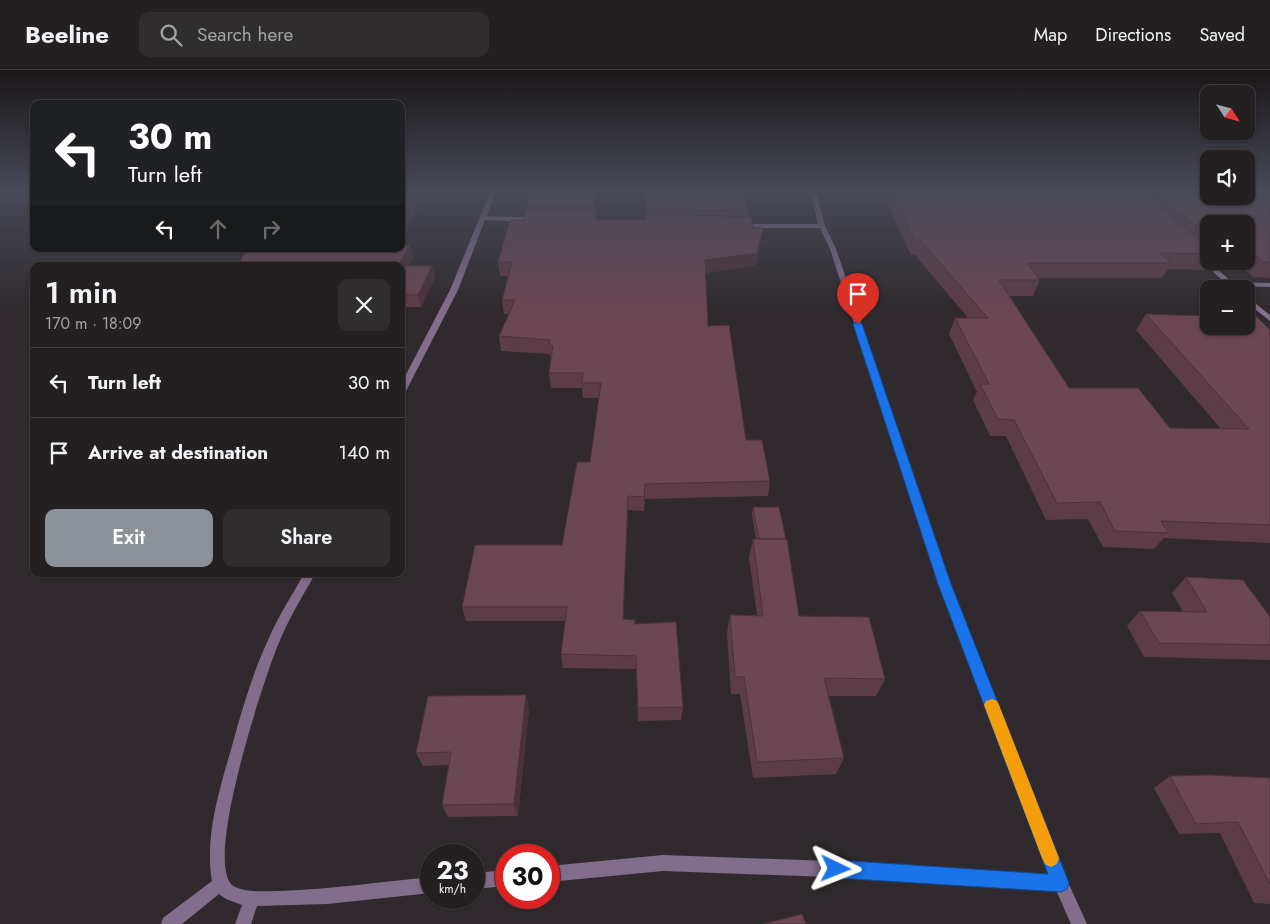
<!DOCTYPE html>
<meta charset="utf-8">
<style>
body{margin:0;font-family:Jost,sans-serif;background:#302d2f;color:#f1f3f6;height:100vh;display:flex;flex-direction:column;font-size:19px;white-space:nowrap}
*{box-sizing:border-box;margin:0}
p{font-size:16px;color:#a3a3a5}
.icon{flex:none;width:28px;height:28px;fill:none;stroke:currentColor;stroke-width:2;stroke-linecap:round;stroke-linejoin:round}
.map{position:relative;flex:1;overflow:hidden}
.details{position:absolute;left:30px;top:192px;width:375px;height:315px;display:flex;flex-direction:column;background:#242022;border-radius:10px;box-shadow:0 1px 4px #0004,0 0 0 1px #413e40}
.details>*{flex:none}
.banner{position:absolute;left:30px;top:30px;width:375px;height:152px;border-radius:10px;box-shadow:0 1px 4px #0004,0 0 0 1px #413e40;background:#202124;color:#fff;overflow:hidden}
.needle{width:32px;rotate:126deg}
.controls{position:absolute;left:1200px;top:15px;display:grid;gap:10px}
.controls a{display:grid;place-items:center;width:55px;height:55px;border-radius:10px;background:#242022;box-shadow:0 1px 4px #0004,0 0 0 1px #413e40;font-size:25px}
.speed{position:absolute;left:420px;top:774px;display:flex;gap:10px;font-size:25px;font-weight:700;text-align:center}
.speed>*{display:grid;place-content:center;width:65px;height:65px;border-radius:50%;background:#242022;box-shadow:0 1px 4px #0004,0 0 0 1px #413e40;line-height:1}
.speed small{font-size:12px;font-weight:400}
.speed .limit{border:8px solid #d22;background:#fff;color:#111}
.pin{position:absolute;display:grid;place-items:center;width:42px;height:42px;color:#fff;margin:-51px -21px;border-radius:50% 50% 50% 0;rotate:-45deg;box-shadow:0 0 5px #0007}
.pin .icon{rotate:45deg}
.me{position:absolute;width:55px;margin:-28px;rotate:92deg;stroke-linejoin:round;filter:drop-shadow(0 0 4px #0008)}
.turn{display:flex;align-items:center;gap:18px;height:105px;padding:0 15px;font-size:22px}
.turn .icon{width:65px;height:65px;stroke-width:2.5}
.turn b{display:block;font-size:35px;line-height:42px}
.lanes{display:flex;align-items:center;height:48px;padding:0 15px;background:#0003;justify-content:center;gap:25px;direction:ltr}
.lanes .off{opacity:.35}
.round{display:grid;place-items:center;flex:none;width:52px;height:52px;border-radius:10px;background:#302d2f}
.headline{display:flex;align-items:center;justify-content:space-between;height:85px;padding:0 15px}
h1{font-size:30px;font-weight:600;line-height:38px}
.action{display:flex;gap:10px;margin-top:auto;padding:10px 15px}
.action a{flex:1;height:58px;border-radius:10px;background:#8c9099;color:#fff;font-size:20px;font-weight:600;line-height:58px;text-align:center}
.action a+a{background:#302d2f;color:#f1f3f6}
ul{padding:0;list-style:none}
li{display:flex;align-items:center;gap:15px;height:70px;padding:0 15px;border-top:1px solid #413e40}
li div{flex:1}
li b{display:block;font-size:19px}
li em{font-style:normal}
header{display:flex;align-items:center;gap:30px;box-sizing:border-box;height:70px;padding:0 25px;background:#242022;border-bottom:1px solid #413e40}
header strong{font-size:24px}
nav{display:flex;gap:28px;margin-inline-start:auto;font-size:18px}
.search{width:350px;height:45px;background:#302d2f;display:flex;align-items:center;gap:12px;box-sizing:border-box;padding:0 18px;border-radius:10px;color:#a3a3a5;font-size:19px}
.map>svg:first-child{display:block}
.lines{fill:none;stroke-linecap:round;stroke-linejoin:round}
.minor{fill:#826e8c;fill-rule:evenodd}
.wall{fill:#5c3c47;fill-rule:evenodd}
.shaded-wall{fill:#4b313a}
.building{fill:#6b4653;stroke:#4b313a}
.route{fill:#1a73e8;stroke:#114b97}
.slow{fill:#f59e0b}
</style>
<header>
<strong>Beeline</strong>
<div class="search"><svg class="icon" aria-label="search" viewBox="0 0 24 24"><circle cx="10" cy="10" r="6"/><path d="M15 15l6 6"/></svg>Search here</div>
<nav><a>Map</a><a>Directions</a><a>Saved</a></nav>
</header>
<div class="map">
<svg width="1270" height="854" viewBox="0 0 1270 854">
<rect width="100%" height="100%" fill="#302a2e"/>
<g class="lines">
<!-- minor -->
<g class="minor">
<path d="M491,120H497L487,146L537,148L540,150L537,152L485,150L458,220L405,323L401,326V314L450,220Z"/>
<path d="M810,120H816L825,156L836,179L951,514L1067,810L1087,854H1071L1056,820L855,808L663,801L549,812V796L663,785L855,792L1050,805L939,514L830,179L820,158H739L736,156L739,154H818Z"/>
<path d="M1197,185H1201L1232,212L1270,213V217L1237,216L1239,219H1232L1197,187Z"/>
<path d="M1246,226L1270,245V251L1246,232Z"/>
<path d="M304,504H315C302,527 288,550 278,575C265,606 200,801 235,817C248,823 267,821 280,821C331,819 381,812 431,807V823L327,834L257,836L251,854H235L242,835L226,829L219,824L182,854H161L163,848L212,811C204,767 220,718 232,676C242,639 253,602 269,568C279,545 292,525 304,504Z"/>
<path d="M506,800V816L474,819V803Z"/>
</g>
</g>
<!-- wall -->
<g class="wall">
<path d="M0,120H34V133L0,131Z"/>
<path d="M401,120H449L424,122L401,171Z"/>
<path d="M529,120H598L595,132L596,150H646L645,120L748,141L747,147L753,157L763,158L761,171L755,196L705,203L708,256L746,370L770,411L768,426L645,429L644,441L628,440L623,549L635,554L683,637L681,650L638,651L636,599L563,598L561,584L565,551H466L462,537L562,475L590,392L599,328H583L582,318H551L549,303L551,289L550,284L501,281L499,266L509,244H504L502,230L508,206H500L498,192L524,150L528,141L527,135Z"/>
<path d="M881,120H1270V208L1253,207L1245,200H1221L1211,192L1206,200L1168,199L1162,208H1039L1040,210L1033,226H1009L1069,318L1170,358L1221,359L1136,260L1146,244L1270,260V473L1164,468L1154,479L1103,477L1088,449L1046,450L1006,366H990L973,330L977,322L949,264L955,248H968L915,185H911ZM1209,154H1246V191H1209Z"/>
<path d="M413,187L408,196H432L435,208L421,237H401V196Z"/>
<path d="M753,437L799,546L885,609L876,626H829L844,688L836,704L753,708L740,624H731L727,563L730,545H757L749,488L753,469H756L752,445Z"/>
<path d="M1186,507L1270,547V590L1144,587L1127,556L1140,541L1183,542L1172,523Z"/>
<path d="M529,639L518,746L448,747L442,735L449,695L423,696L416,683Z"/>
<path d="M1170,706L1270,708V834L1254,833L1220,763L1179,764L1154,718Z"/>
</g>
<!-- shaded-wall -->
<g class="shaded-wall">
<path d="M417,120H423L424,122L401,171V153Z"/>
<path d="M595,120H598L595,132Z"/>
<path d="M763,158L761,171L755,196L704,203L705,190Z"/>
<path d="M410,175L413,187L401,207L398,196Z"/>
<path d="M432,196L435,208L421,237L418,225Z"/>
<path d="M645,414V429L644,441V427Z"/>
<path d="M628,426V440L623,564V549Z"/>
<path d="M526,625L529,639L518,746L514,734Z"/>
</g>
<!-- building -->
<g class="building">
<path d="M0,120H34V123L0,122Z"/>
<path d="M401,120H417L401,153Z"/>
<path d="M529,120H595V137L527,135Z"/>
<path d="M645,120H741L748,141L646,139Z"/>
<path d="M891,120H1140L1209,178V184L1160,183L1171,193H1027L1040,210H999L1069,318H1138L1170,358L1249,359L1146,244L1209,246V256H1246V246H1256L1270,260V455L1161,451L1168,463L1115,461L1100,432L1057,433L1014,350L998,349L980,314H989L955,248H988L920,170H915Z"/>
<path d="M1153,120H1209V126H1246V120H1270V192H1263L1255,185H1246V154H1209V167Z"/>
<path d="M525,140L595,143L596,150H646V144L750,147L753,157L763,158L757,183L705,190L708,256L729,255L746,370H762L770,411L645,414L644,427L628,426L623,549L635,550V554L676,552L683,637L638,638L636,586L561,584L567,537H462L475,475H562L577,392H590L601,313H582L583,303H549L553,276H550V270L499,266L515,230H502L512,192H498L510,150H524Z"/>
<path d="M401,175H410L398,196H432L418,225H401V196H237L247,179H401Z"/>
<path d="M753,437H779L786,469H759Z"/>
<path d="M753,469H787L799,546L869,547L885,609L824,608L844,688L757,692L744,607H735L730,545L763,546Z"/>
<path d="M1186,507L1243,510L1270,547V575L1159,573L1140,541L1207,542Z"/>
<path d="M526,625L514,734L442,735L451,682L416,683L428,626Z"/>
<path d="M1210,705L1270,708V814L1238,752L1196,754L1170,706Z"/>
<path d="M802,844L806,854H763Z"/>
</g>
<!-- sky -->
<linearGradient id="sky" x2="0" y2="1"><stop stop-color="#1a1719"/><stop offset="0.5" stop-color="#484a57"/><stop offset="1" stop-color="#484a57" stop-opacity="0"/></linearGradient>
<rect width="1270" height="240" fill="url(#sky)"/>
<!-- route -->
<path class="route" d="M858,251L862,254L951,514L1069,813L1067,819L1061,822L836,808L829,805L827,799L829,793L836,790L1048,804L938,514L853,254Z"/>
<!-- slow -->
<path class="slow" d="M992,629L997,631L999,635L1059,788L1057,794L1051,797L1045,794L1042,788L984,635L986,631Z"/>
</svg>
<div class="controls">
<a><svg class="needle" viewBox="-14 -14 28 28"><path d="M0-13l5 13h-10z" fill="#e53935"/><path d="M0 13l5-13h-10z" fill="#a3a3a5"/></svg></a>
<a><svg class="icon" aria-label="sound" viewBox="0 0 24 24"><path d="M4 9h4l5-4v14l-5-4H4zM17 9q2 3 0 6"/></svg></a>
<a>+</a>
<a>−</a>
</div>
<div class="speed"><div>23<small>km/h</small></div><div class="limit">30</div></div>
<div class="pin" style="left:858px;top:254px;background:#d93025"><svg class="icon" aria-label="arrive" viewBox="0 0 24 24"><path d="M6 21V4h12l-3 4 3 4H6"/></svg></div>
<svg class="me" style="left:836px;top:799px" viewBox="-20 -20 40 40"><path d="M0-17L14 15 0 8-14 15z" fill="#1a73e8" stroke="#fff" stroke-width="4"/></svg>
<div class="banner">
<div class="turn"><svg class="icon" aria-label="left" viewBox="0 0 24 24"><path d="M17 20v-9H6M10 6l-5 5 5 5"/></svg><div><b>30 m</b>Turn left</div></div>
<div class="lanes"><svg class="icon" aria-label="left" viewBox="0 0 24 24"><path d="M17 20v-9H6M10 6l-5 5 5 5"/></svg><svg class="icon off" aria-label="ahead" viewBox="0 0 24 24"><path d="M12 20V5M6 11l6-6 6 6"/></svg><svg class="icon off" aria-label="right" viewBox="0 0 24 24"><path d="M7 20v-9h11M14 6l5 5-5 5"/></svg></div>
</div>
<section class="details">
<div class="headline"><div><h1>1 min</h1><p>170 m · 18:09</p></div><a class="round"><svg class="icon" aria-label="close" viewBox="0 0 24 24"><path d="M6 6l12 12M18 6L6 18"/></svg></a></div>
<ul>
<li><svg class="icon" aria-label="left" viewBox="0 0 24 24"><path d="M17 20v-9H6M10 6l-5 5 5 5"/></svg><div><b>Turn left</b></div><em>30 m</em></li>
<li><svg class="icon" aria-label="arrive" viewBox="0 0 24 24"><path d="M6 21V4h12l-3 4 3 4H6"/></svg><div><b>Arrive at destination</b></div><em>140 m</em></li>
</ul>
<div class="action"><a>Exit</a><a>Share</a></div>
</section>
</div>
